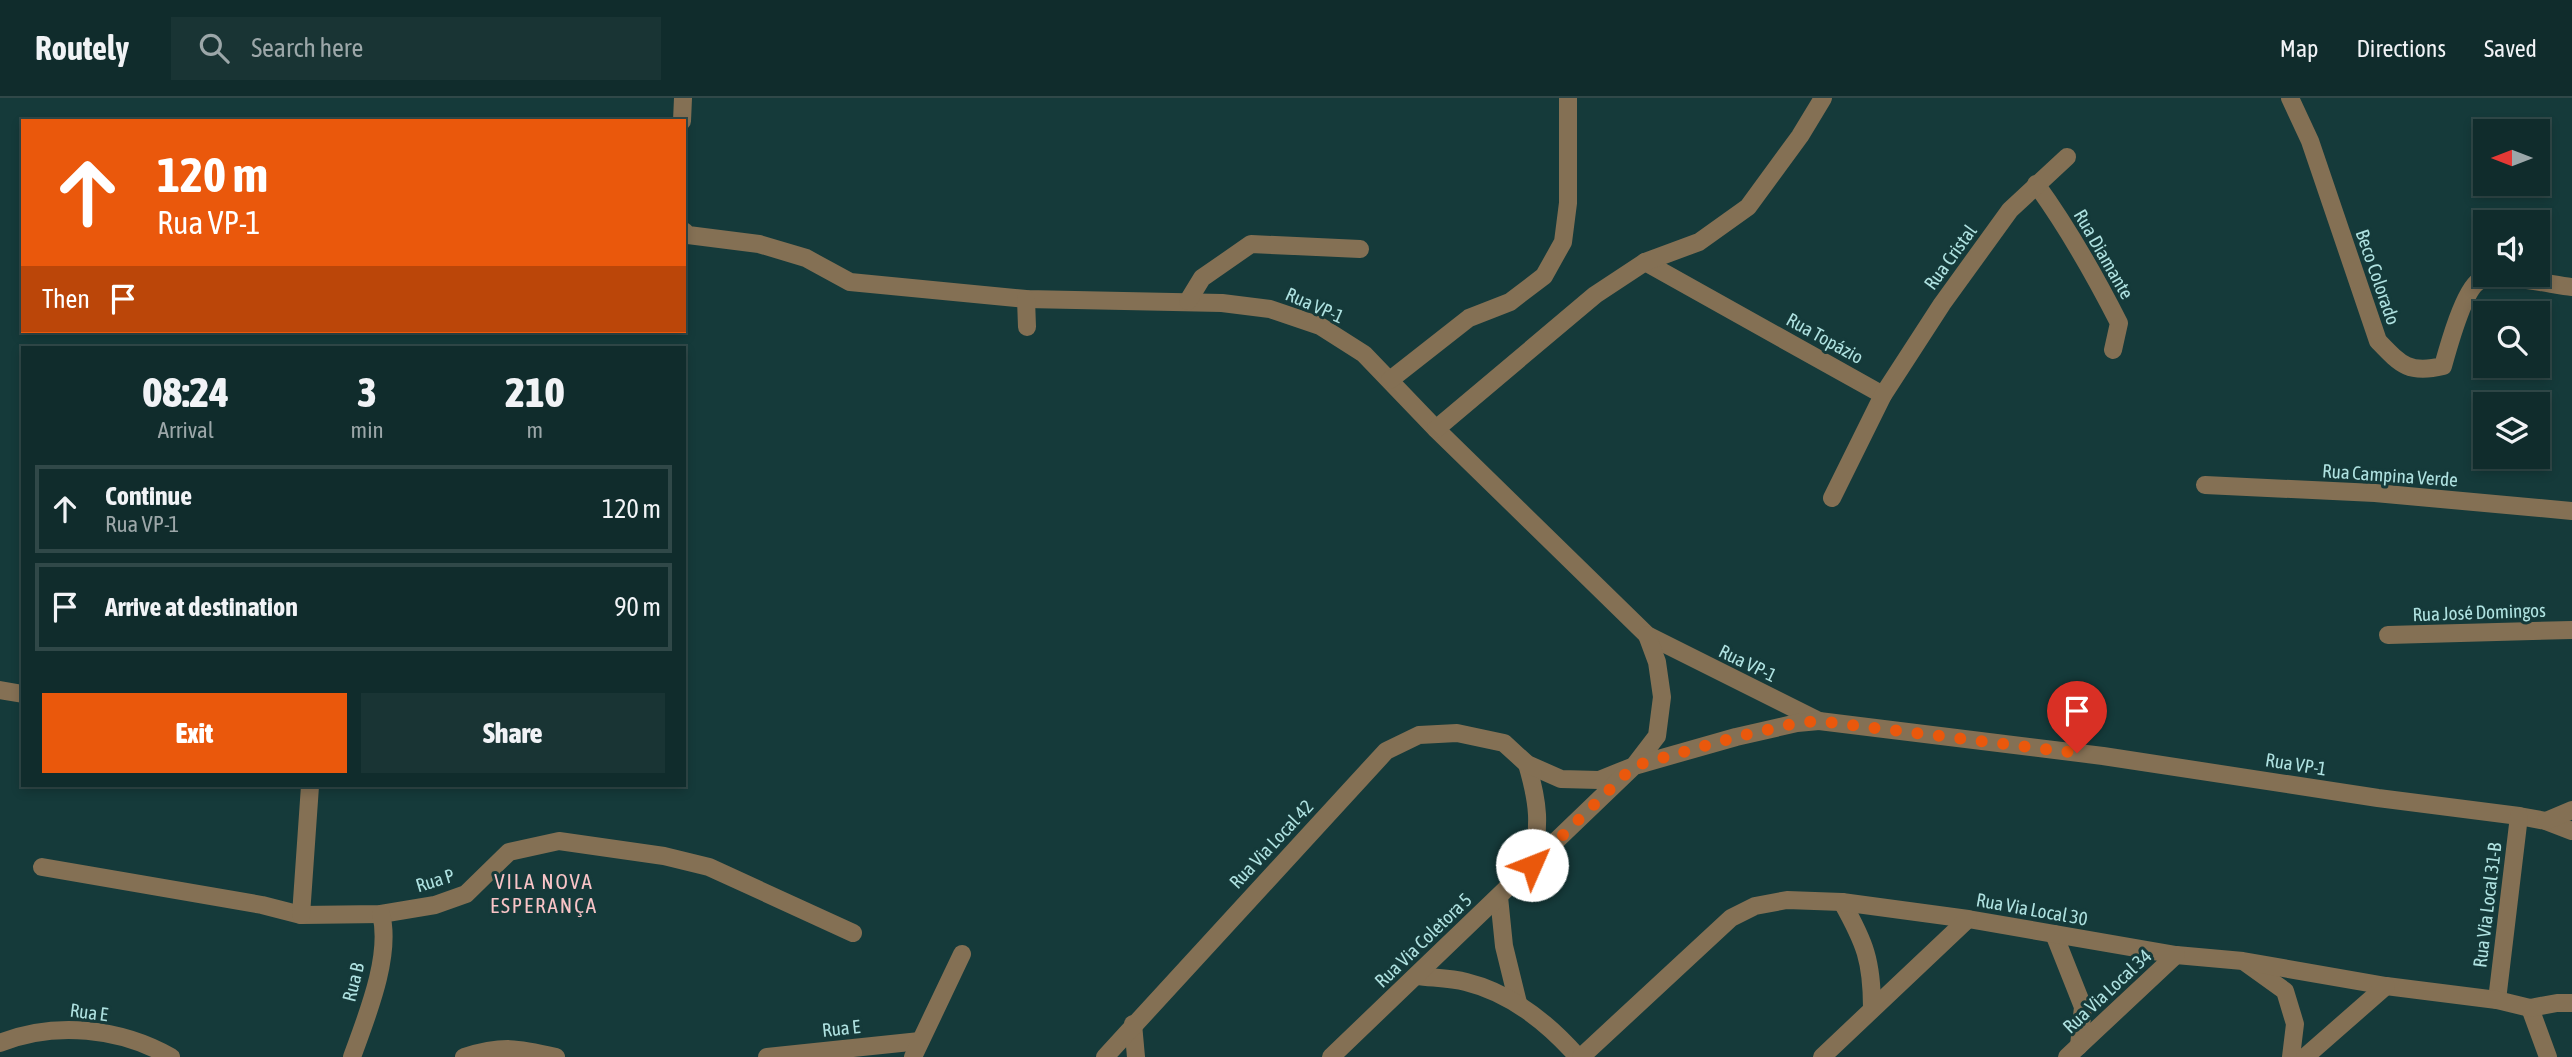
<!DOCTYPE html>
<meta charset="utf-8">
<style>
body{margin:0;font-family:"Asap Condensed",sans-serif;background:#193434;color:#f1f3f6;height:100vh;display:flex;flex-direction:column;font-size:26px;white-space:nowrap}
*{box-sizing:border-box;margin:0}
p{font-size:23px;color:#9ca7a9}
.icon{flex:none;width:38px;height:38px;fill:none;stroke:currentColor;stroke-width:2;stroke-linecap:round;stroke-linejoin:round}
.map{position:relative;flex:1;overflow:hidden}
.panel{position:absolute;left:21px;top:248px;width:665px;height:441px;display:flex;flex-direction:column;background:#102c2c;border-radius:0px;box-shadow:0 4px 10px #0003,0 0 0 2px #304848}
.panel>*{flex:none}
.hud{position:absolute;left:21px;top:21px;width:665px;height:214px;border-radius:0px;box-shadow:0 4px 10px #0003,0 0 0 2px #304848;background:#ea580c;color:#fff;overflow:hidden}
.needle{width:46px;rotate:270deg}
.tools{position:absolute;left:2473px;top:21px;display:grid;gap:14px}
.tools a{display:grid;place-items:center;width:77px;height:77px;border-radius:0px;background:#102c2c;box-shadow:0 4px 10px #0003,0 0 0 2px #304848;font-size:35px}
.pin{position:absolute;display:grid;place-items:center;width:60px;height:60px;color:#fff;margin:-72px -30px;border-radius:50% 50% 50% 0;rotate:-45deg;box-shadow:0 0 7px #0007}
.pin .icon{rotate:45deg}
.me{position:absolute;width:77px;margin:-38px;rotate:46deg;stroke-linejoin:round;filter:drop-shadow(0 0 5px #0008)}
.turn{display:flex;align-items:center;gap:24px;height:147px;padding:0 21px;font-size:32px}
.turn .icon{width:91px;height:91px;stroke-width:2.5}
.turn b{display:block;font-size:49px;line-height:60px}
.then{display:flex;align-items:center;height:66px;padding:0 21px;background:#0003;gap:14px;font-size:26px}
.eta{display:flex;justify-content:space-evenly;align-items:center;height:119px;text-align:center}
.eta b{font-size:42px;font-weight:800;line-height:49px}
.primary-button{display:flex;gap:14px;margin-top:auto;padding:14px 21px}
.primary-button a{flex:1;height:80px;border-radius:0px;background:#ea580c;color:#fff;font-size:28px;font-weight:800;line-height:80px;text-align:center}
.primary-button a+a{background:#193434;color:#f1f3f6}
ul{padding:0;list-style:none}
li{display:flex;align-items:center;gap:21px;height:88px;margin:0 14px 10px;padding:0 7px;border:4px solid #304848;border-radius:0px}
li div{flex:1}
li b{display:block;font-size:26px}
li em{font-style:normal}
header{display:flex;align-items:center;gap:42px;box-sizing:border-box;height:98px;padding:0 35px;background:#102c2c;border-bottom:2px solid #304848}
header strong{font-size:33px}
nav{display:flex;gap:38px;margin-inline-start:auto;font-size:24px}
.search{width:490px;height:63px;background:#193434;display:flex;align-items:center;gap:18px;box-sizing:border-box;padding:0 24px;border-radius:0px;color:#9ca7a9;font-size:26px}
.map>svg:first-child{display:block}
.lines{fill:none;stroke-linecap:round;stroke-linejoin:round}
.minor{stroke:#847054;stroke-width:18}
.route{stroke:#ea580c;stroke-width:12;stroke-dasharray:0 21.6}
.labels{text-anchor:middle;stroke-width:6;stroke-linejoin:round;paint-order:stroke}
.street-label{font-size:19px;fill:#afe2e1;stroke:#153a3a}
.neighbourhood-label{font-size:21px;letter-spacing:2px;fill:#f9c4c7;stroke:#153a3a}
</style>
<header>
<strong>Routely</strong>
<div class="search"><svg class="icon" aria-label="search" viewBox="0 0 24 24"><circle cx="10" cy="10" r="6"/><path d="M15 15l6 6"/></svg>Search here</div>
<nav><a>Map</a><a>Directions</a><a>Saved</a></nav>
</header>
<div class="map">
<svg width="2572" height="959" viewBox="0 0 2572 959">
<rect width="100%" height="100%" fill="#153a3a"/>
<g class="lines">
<!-- minor -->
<g class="minor">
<path d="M2290,0L2310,43L2378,243C2401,267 2409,276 2443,268C2448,250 2464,192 2479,183C2495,173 2552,187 2572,189"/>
<path d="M682,23L683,0"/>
<path d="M2036,86C2068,130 2094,176 2119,225L2113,252"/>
<path d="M684,133L688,137L759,146L806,160L850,184L1026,201L1222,205L1270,211L1320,228L1364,256L1436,331L1647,537L1819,623L2103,658L2378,700L2519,718L2546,723L2572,733"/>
<path d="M1645,164L1883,297"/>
<path d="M1026,201L1027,229"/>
<path d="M1188,203L1202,180L1251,146L1360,151"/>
<path d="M1390,282L1469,220L1510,204L1544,178L1563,144L1568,105V0"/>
<path d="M1436,331L1595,197L1645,164L1699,144L1748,109L1800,38L1823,0"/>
<path d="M2205,387L2375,395L2572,413"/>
<path d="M1832,400L1883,297L1942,206L2010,112L2067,59"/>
<path d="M2388,537L2572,532"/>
<path d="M0,592L23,596"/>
<path d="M1527,666C1539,707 1540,726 1532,767"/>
<path d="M2546,723L2572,712"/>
<path d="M42,769L262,807L301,817L381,816L435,807L466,796L509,754L559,743L664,758L709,769L853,835"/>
<path d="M1499,799L1504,848L1518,905"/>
<path d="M1842,804C1865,845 1872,863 1872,910"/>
<path d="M301,817L310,688"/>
<path d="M2054,836L2083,909L2079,948"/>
<path d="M2246,865L2285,893L2295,926L2291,959"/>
<path d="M1417,878C1433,880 1451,880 1466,884C1511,895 1548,925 1578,959"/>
<path d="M2497,902L2519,718"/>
<path d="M2530,910L2548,959"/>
<path d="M1133,926L1136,959"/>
<path d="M0,945C55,923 120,930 171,959"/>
<path d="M352,959C366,920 392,858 381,816"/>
<path d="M464,959C503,947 517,950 556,959"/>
<path d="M767,959L920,943"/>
<path d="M913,959L962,856"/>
<path d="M1105,959L1386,653L1419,637L1457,635L1504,645L1527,666L1561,681L1599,682L1634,668L1657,638L1662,599L1657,564L1647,537"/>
<path d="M1331,959L1634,668L1736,639L1797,625L1819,623"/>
<path d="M1581,959L1731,820L1755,808L1787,802L1842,804L1968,821L2176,857L2243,863L2386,888L2497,902L2530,910L2557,905H2572"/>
<path d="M1822,959L1968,821"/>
<path d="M2067,959L2176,857"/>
<path d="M2305,959L2386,888"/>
</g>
</g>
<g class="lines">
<!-- route -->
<path class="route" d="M1532,767L1634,668L1736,639L1797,625L1819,623L2077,655"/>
</g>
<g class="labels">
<!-- street labels -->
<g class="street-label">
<text transform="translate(2104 156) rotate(60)" y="7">Rua Diamante</text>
<text transform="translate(1950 159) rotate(-54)" y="7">Rua Cristal</text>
<text transform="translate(2378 179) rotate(71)" y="7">Beco Colorado</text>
<text transform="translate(1315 207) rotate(24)" y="7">Rua VP-1</text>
<text transform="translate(1825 240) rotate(29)" y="7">Rua Topázio</text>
<text transform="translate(2390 377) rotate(4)" y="7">Rua Campina Verde</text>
<text transform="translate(2479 514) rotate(-2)" y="7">Rua José Domingos</text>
<text transform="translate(1748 565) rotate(26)" y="7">Rua VP-1</text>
<text transform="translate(2296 666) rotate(9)" y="7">Rua VP-1</text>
<text transform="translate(1271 746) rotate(-47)" y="7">Rua Via Local 42</text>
<text transform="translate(435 782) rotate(-17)" y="7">Rua P</text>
<text transform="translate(2487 807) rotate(-83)" y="7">Rua Via Local 31-B</text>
<text transform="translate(2032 811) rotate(10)" y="7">Rua Via Local 30</text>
<text transform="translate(1423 842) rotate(-44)" y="7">Rua Via Coletora 5</text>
<text transform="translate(353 884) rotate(-76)" y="7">Rua B</text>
<text transform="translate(2107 893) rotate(-43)" y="7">Rua Via Local 34</text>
<text transform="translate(89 914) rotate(7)" y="7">Rua E</text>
<text transform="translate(841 930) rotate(-6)" y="7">Rua E</text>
</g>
<!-- neighbourhood labels -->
<g class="neighbourhood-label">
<text x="544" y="791">VILA NOVA<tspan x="544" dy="24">ESPERANÇA</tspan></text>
</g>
</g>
</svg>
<div class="tools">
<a><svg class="needle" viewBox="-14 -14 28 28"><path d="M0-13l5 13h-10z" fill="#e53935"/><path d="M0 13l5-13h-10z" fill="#9ca7a9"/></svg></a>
<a><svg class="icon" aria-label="sound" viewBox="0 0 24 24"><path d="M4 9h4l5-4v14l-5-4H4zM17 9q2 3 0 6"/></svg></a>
<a><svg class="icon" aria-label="search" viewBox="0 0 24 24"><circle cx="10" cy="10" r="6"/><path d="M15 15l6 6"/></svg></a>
<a><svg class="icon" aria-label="layers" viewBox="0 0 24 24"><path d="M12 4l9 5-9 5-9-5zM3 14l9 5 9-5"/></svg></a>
</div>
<div class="pin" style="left:2077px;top:655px;background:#d93025"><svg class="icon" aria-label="arrive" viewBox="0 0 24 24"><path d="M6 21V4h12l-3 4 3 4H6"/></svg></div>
<svg class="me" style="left:1532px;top:767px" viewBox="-20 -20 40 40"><circle r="19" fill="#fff"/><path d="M0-13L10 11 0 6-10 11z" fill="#ea580c"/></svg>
<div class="hud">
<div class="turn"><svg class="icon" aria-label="ahead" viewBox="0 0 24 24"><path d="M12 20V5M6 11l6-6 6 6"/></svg><div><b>120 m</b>Rua VP-1</div></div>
<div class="then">Then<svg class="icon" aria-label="arrive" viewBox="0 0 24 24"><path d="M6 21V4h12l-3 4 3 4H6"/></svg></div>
</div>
<section class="panel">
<div class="eta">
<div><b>08:24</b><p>Arrival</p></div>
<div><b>3</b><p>min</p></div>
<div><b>210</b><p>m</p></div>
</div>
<ul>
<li><svg class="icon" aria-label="ahead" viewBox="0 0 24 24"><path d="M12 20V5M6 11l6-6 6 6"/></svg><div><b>Continue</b><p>Rua VP-1</p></div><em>120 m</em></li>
<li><svg class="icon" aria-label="arrive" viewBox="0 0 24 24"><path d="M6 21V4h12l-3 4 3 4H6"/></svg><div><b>Arrive at destination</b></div><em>90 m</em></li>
</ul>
<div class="primary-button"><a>Exit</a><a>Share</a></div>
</section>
</div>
